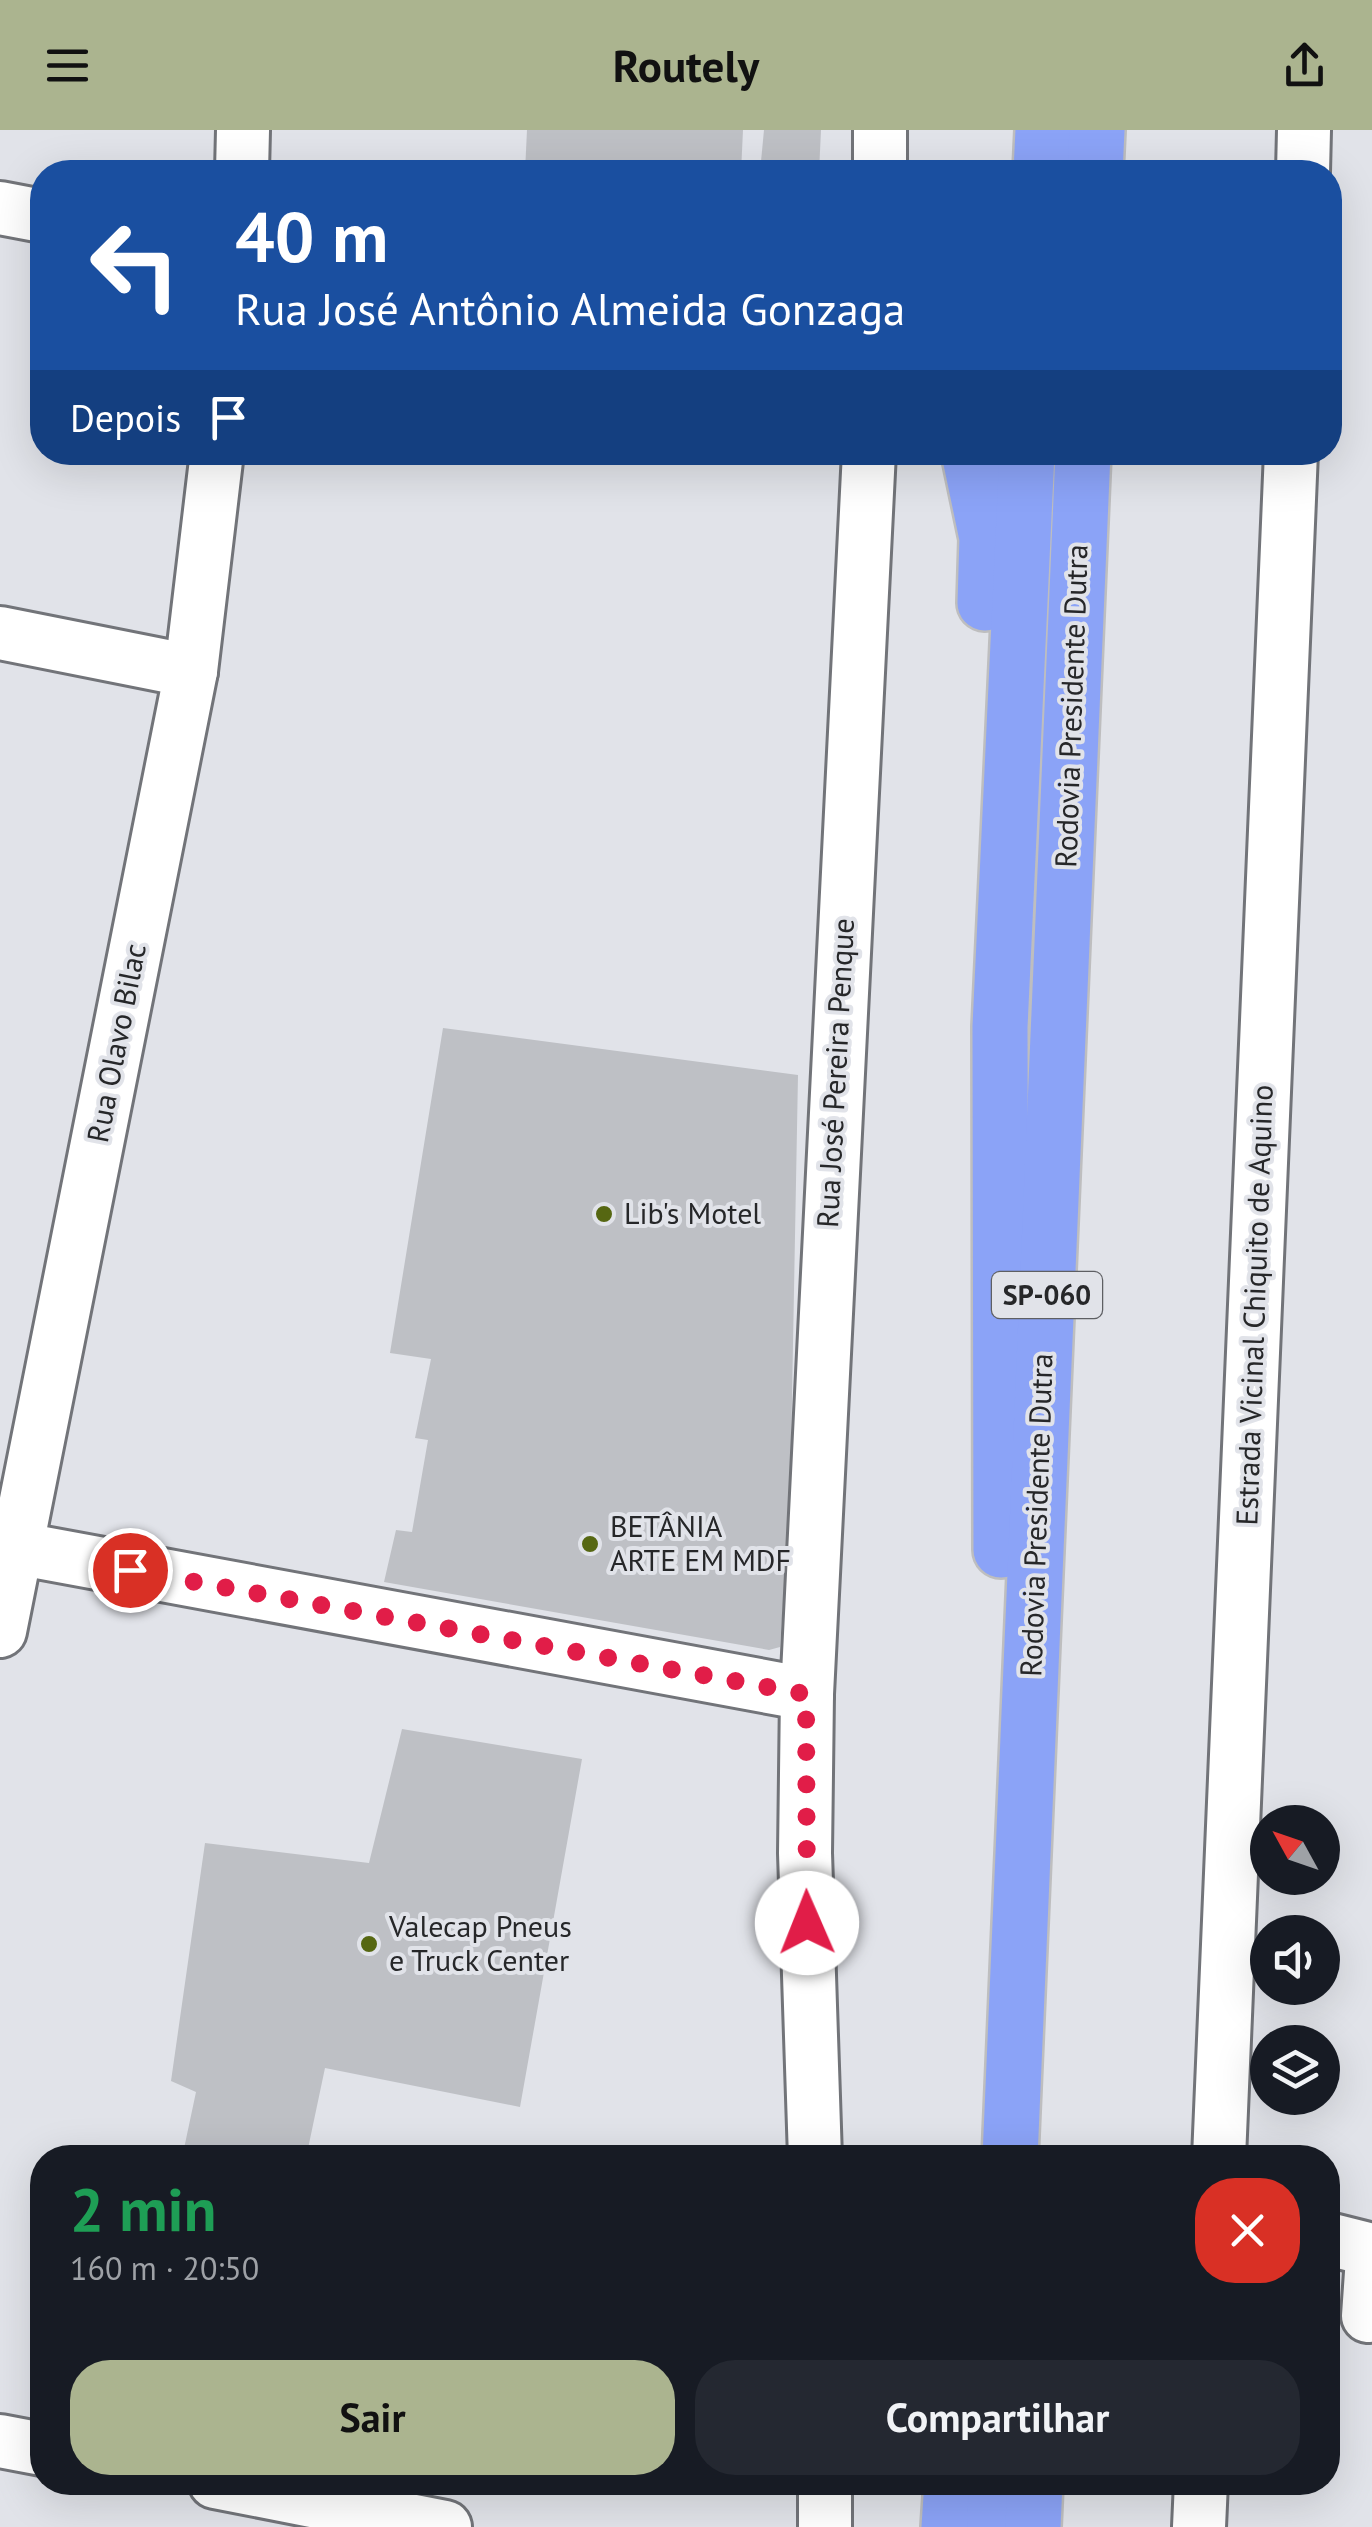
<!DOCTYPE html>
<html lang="pt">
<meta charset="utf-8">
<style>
body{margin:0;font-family:"PT Sans",sans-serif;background:#242831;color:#f1f3f6;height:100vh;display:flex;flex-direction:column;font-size:38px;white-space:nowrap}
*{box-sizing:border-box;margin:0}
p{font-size:32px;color:#9ea1a6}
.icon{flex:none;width:55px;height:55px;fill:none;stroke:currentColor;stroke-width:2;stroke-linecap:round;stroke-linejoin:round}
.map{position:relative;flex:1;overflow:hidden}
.panel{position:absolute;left:30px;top:2015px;width:1310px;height:350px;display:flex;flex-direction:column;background:#171b24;border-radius:40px;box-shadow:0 10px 40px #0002}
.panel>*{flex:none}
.guide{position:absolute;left:30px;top:30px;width:1312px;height:305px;border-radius:40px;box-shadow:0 10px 40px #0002;background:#1a4fa0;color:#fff;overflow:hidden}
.needle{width:65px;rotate:310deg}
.tools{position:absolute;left:1250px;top:1675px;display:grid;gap:20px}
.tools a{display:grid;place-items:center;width:90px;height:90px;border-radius:50%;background:#171b24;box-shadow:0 10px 40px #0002;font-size:50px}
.pin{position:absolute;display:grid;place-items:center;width:85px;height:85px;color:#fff;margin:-42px;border:5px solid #fff;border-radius:50%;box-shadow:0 2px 10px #0007}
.me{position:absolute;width:110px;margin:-55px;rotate:359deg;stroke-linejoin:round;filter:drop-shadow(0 0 8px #0008)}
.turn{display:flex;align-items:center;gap:35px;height:210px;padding:0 40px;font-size:45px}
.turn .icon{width:130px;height:130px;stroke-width:2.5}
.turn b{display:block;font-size:70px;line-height:85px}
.then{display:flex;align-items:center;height:95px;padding:0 40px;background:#0003;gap:20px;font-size:38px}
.round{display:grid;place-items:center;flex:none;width:105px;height:105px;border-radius:40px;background:#242831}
.overview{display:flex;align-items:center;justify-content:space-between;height:170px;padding:0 40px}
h1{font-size:60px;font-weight:700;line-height:75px;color:#1e9e55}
.action{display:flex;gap:20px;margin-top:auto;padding:20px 40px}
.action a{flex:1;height:115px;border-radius:40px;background:#abb48f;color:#111;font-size:40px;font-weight:700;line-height:115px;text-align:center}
.action a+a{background:#242831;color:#f1f3f6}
header{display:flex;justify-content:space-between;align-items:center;height:130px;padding:0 40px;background:#abb48f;color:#111;font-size:45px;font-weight:700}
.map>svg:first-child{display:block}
.building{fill:#bec0c5}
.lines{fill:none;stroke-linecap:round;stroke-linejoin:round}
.minor-casing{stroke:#727479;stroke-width:58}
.highway-casing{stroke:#bebebf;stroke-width:60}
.minor{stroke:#fff;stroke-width:52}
.highway{stroke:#8ba3f7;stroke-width:55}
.route{stroke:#e11d48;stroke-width:18;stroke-dasharray:0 32.4}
.poi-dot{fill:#566712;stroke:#e1e3e9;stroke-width:4}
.labels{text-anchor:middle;stroke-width:8;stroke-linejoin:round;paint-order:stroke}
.shield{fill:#e1e3e9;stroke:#5e5f63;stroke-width:2.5}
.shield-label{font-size:28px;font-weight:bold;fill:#262729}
.street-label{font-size:30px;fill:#262729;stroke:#e1e3e9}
.poi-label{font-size:30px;fill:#262729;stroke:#e1e3e9;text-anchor:start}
</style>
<header><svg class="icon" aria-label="menu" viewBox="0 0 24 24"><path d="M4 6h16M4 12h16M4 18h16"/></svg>Routely<svg class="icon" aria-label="share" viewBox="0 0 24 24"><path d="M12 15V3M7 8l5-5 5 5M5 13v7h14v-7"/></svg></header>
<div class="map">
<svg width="1372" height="2397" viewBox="0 0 1372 2397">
<rect width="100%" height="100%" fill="#e1e3e9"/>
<!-- building -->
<g class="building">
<path d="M527,0H743L741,42H525Z"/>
<path d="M764,0H821L819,42H760Z"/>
<path d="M443,898L798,945L790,1376L780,1517L769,1520L384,1452L396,1400L412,1402L428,1310L415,1308L431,1229L390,1223Z"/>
<path d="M402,1599L582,1629L520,1977L325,1938L306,2028H182L196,1962L171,1951L205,1713L369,1733Z"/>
</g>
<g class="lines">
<!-- minor casing -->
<g class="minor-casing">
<g id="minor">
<path d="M880,0V42"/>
<path d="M242,42L243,0"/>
<path d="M1303,42L1304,0"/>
<path d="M0,78L42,86"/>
<path d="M0,503L191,541"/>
<path d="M0,1415L807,1564"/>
<path d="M0,1501L191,541L217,322"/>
<path d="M815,2028L805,1723L807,1564L869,322"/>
<path d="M1219,2028L1291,322"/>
<path d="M1328,2109L1372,2120"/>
<path d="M1368,2186L1372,2128"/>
<path d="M0,2311L42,2319"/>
<path d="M215,2352L445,2397"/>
<path d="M825,2397V2352"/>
<path d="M1199,2397L1201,2352"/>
</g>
</g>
<!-- highway casing -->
<g class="highway-casing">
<g id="highway">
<path d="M1041,42L1043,0"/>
<path d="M1095,42L1097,0"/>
<path d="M969,322L987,408L985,473"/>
<path d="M1001,1420L1000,897L1027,322"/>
<path d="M1010,2028L1083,322"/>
<path d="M949,2397L952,2352"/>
<path d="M995,2397L996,2352"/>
<path d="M1033,2397L1035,2352"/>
</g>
</g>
<!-- minor -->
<use href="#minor" class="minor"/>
<!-- highway -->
<use href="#highway" class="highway"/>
</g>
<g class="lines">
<!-- route -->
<path class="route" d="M130,1440L806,1564L807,1793"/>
</g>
<!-- markers -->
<g class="poi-dot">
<circle cx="604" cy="1084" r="10"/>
<circle cx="590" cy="1414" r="10"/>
<circle cx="369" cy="1814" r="10"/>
</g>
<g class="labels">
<!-- shield labels -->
<rect class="shield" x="992" y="1142" width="110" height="46" rx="8"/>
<g class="shield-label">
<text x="1047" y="1175">SP-060</text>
</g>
<!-- street labels -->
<g class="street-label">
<text transform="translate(1072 576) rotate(-88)" y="10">Rodovia Presidente Dutra</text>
<text transform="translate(117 913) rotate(-79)" y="10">Rua Olavo Bilac</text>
<text transform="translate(836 943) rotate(-87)" y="10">Rua José Pereira Penque</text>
<text transform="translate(1255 1175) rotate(-88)" y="10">Estrada Vicinal Chiquito de Aquino</text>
<text transform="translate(1037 1385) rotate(-88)" y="10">Rodovia Presidente Dutra</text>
</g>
<!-- poi labels -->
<g class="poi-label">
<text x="624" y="1094">Lib's Motel</text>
<text x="610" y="1407">BETÂNIA<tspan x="610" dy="34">ARTE EM MDF</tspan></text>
<text x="389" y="1807">Valecap Pneus<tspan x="389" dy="34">e Truck Center</tspan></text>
</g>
</g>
</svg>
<div class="tools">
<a><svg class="needle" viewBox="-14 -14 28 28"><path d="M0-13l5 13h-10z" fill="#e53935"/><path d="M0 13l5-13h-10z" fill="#9ea1a6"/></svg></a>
<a><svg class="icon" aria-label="sound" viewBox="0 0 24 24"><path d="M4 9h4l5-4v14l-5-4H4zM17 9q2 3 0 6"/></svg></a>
<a><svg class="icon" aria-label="layers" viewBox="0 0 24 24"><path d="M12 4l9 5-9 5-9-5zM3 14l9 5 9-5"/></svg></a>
</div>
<div class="pin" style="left:130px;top:1440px;background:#d93025"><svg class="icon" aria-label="arrive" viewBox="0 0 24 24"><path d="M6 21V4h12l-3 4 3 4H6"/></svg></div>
<svg class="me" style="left:807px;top:1793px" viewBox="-20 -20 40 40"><circle r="19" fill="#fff"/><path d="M0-13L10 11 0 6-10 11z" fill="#e11d48"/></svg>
<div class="guide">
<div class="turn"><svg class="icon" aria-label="left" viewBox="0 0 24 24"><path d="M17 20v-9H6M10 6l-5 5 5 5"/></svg><div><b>40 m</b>Rua José Antônio Almeida Gonzaga</div></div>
<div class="then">Depois<svg class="icon" aria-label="arrive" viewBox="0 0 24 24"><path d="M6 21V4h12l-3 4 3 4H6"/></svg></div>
</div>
<section class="panel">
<div class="overview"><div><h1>2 min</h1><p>160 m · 20:50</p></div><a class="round" style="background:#d93025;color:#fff"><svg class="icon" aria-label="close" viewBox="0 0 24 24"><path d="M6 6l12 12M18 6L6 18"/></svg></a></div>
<div class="action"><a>Sair</a><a>Compartilhar</a></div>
</section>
</div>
